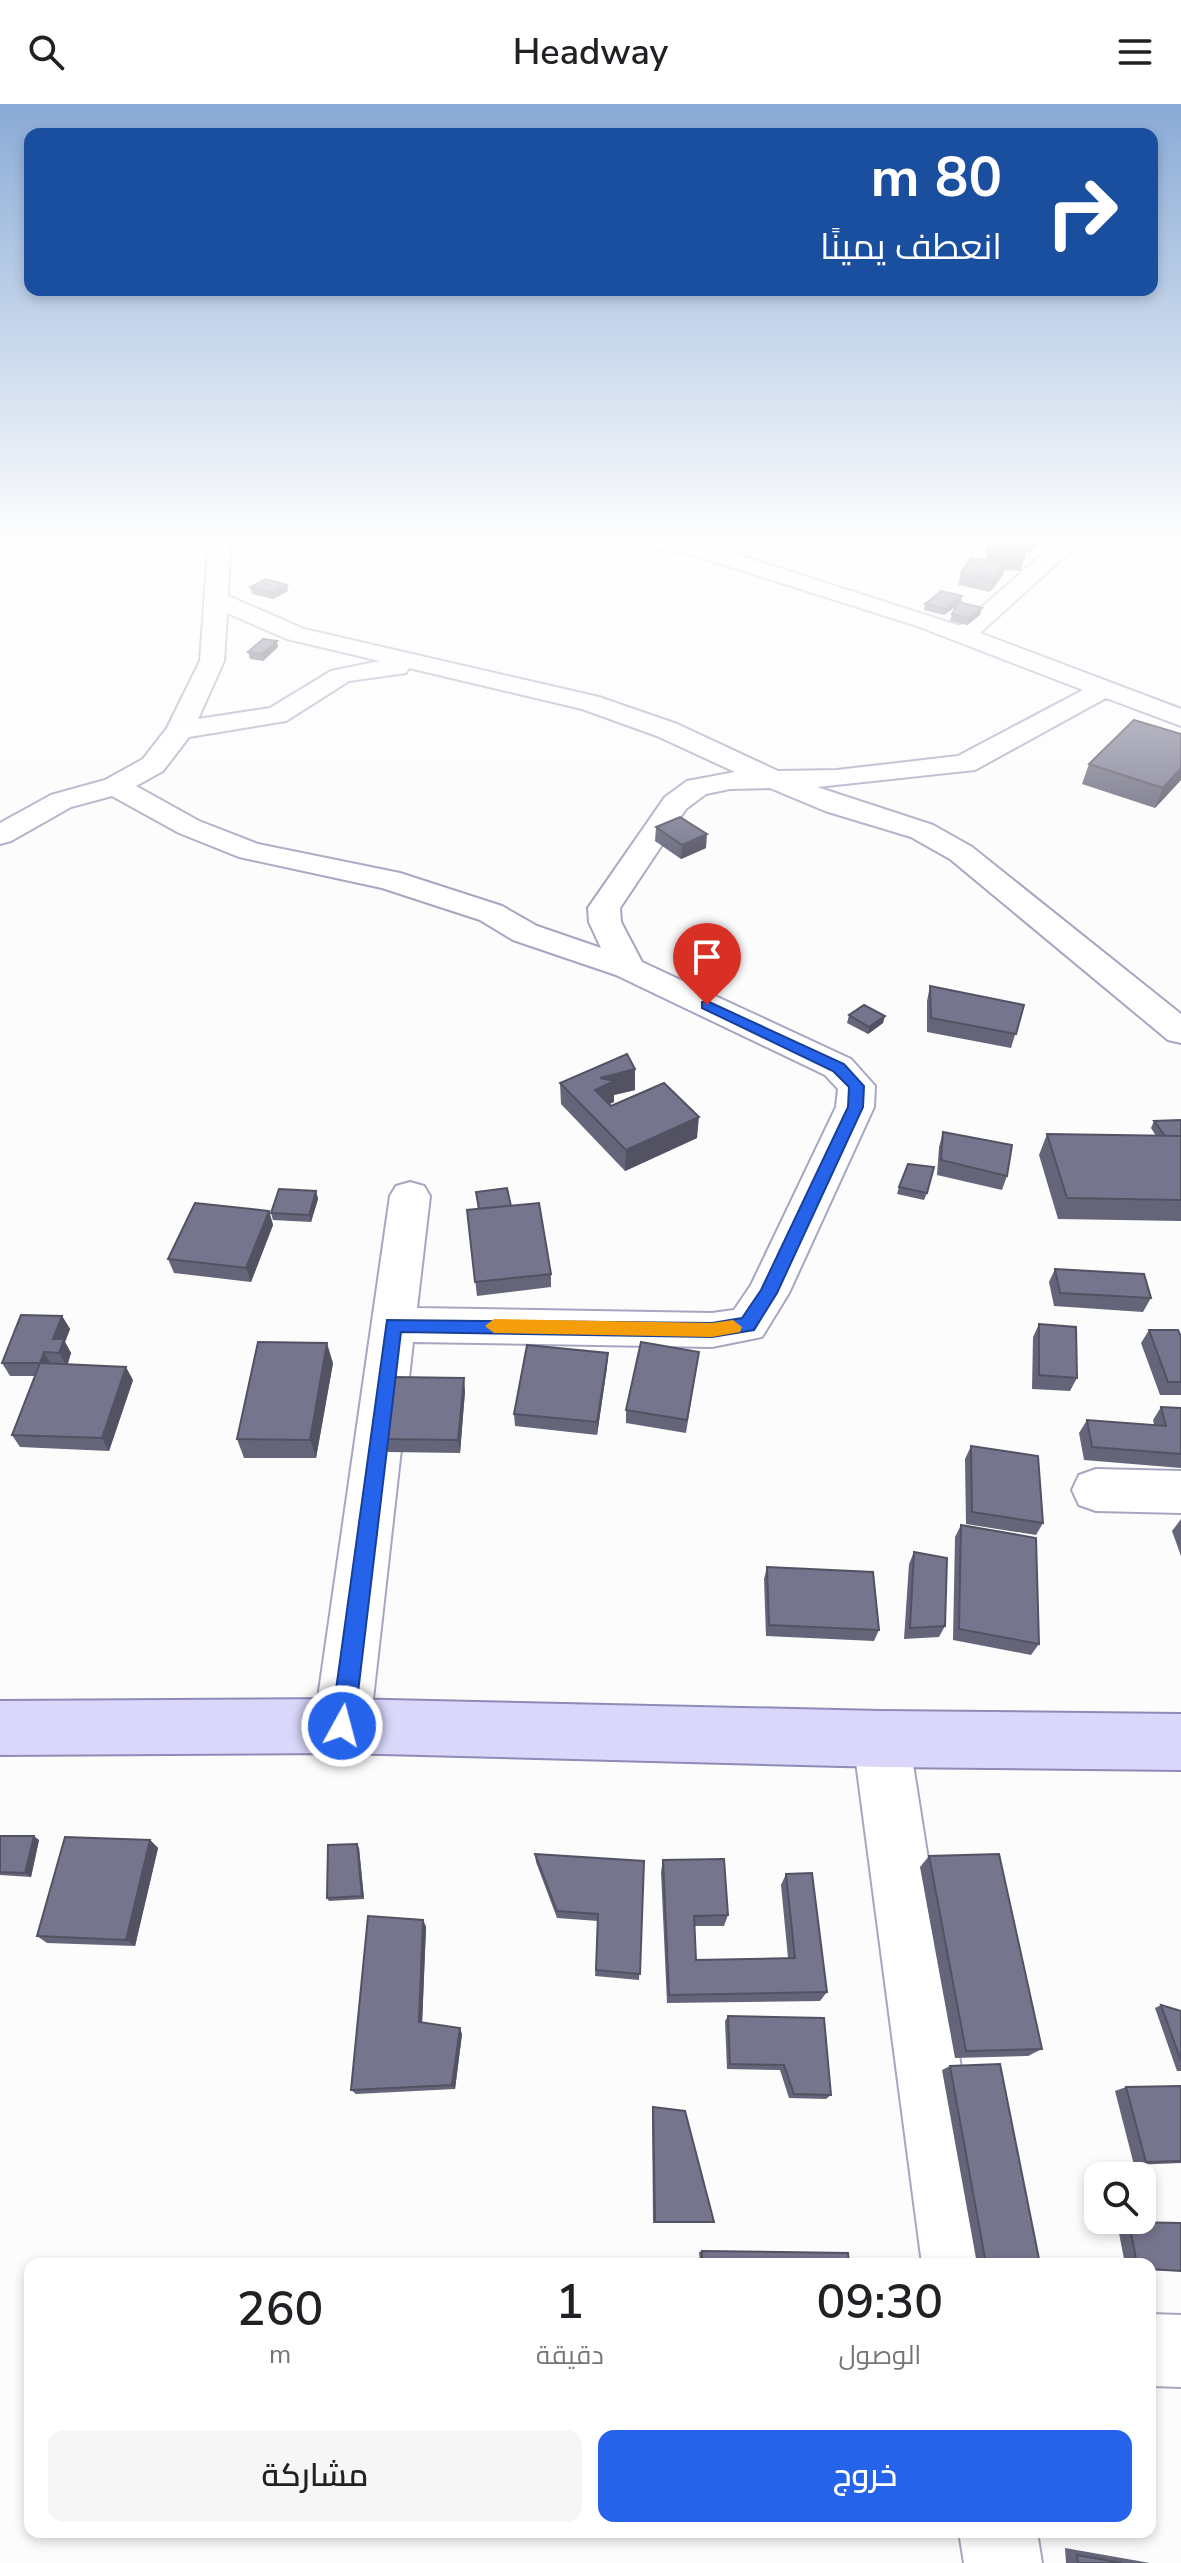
<!DOCTYPE html>
<html lang="ar">
<meta charset="utf-8">
<style>
body{margin:0;font-family:"Nunito Sans",Cairo,sans-serif;background:#f6f6f6;color:#202124;direction:rtl;height:100vh;display:flex;flex-direction:column;font-size:30px;white-space:nowrap}
*{box-sizing:border-box;margin:0}
p{font-size:26px;color:#757577}
.icon{flex:none;width:44px;height:44px;fill:none;stroke:currentColor;stroke-width:2;stroke-linecap:round;stroke-linejoin:round}
.map{position:relative;flex:1;overflow:hidden;direction:ltr}
.sheet{position:absolute;left:24px;top:2154px;width:1132px;height:280px;display:flex;flex-direction:column;background:#fff;border-radius:16px;box-shadow:0 4px 12px #0003;direction:rtl}
.sheet>*{flex:none}
.hud{position:absolute;left:24px;top:24px;width:1134px;height:168px;border-radius:16px;box-shadow:0 4px 12px #0003;direction:rtl;background:#1a4fa0;color:#fff;overflow:hidden}
.controls{position:absolute;left:1084px;top:2058px;display:grid;gap:16px}
.controls a{display:grid;place-items:center;width:72px;height:72px;border-radius:16px;background:#fff;box-shadow:0 4px 12px #0003;font-size:40px}
.pin{position:absolute;display:grid;place-items:center;width:68px;height:68px;color:#fff;margin:-82px -34px;border-radius:50% 50% 50% 0;rotate:-45deg;box-shadow:0 0 8px #0007}
.pin .icon{rotate:45deg}
.me{position:absolute;width:88px;margin:-44px;rotate:7deg;stroke-linejoin:round;filter:drop-shadow(0 0 6px #0008)}
.turn{display:flex;align-items:center;gap:28px;height:168px;padding:0 24px;font-size:36px}
.turn .icon{width:104px;height:104px;stroke-width:2.5}
.turn b{display:block;font-size:56px;line-height:68px}
.eta{display:flex;justify-content:space-evenly;align-items:center;height:136px;text-align:center}
.eta b{font-size:48px;font-weight:600;line-height:56px}
.primary-button{display:flex;gap:16px;margin-top:auto;padding:16px 24px}
.primary-button a{flex:1;height:92px;border-radius:16px;background:#2563eb;color:#fff;font-size:32px;font-weight:600;line-height:92px;text-align:center}
.primary-button a+a{background:#f6f6f6;color:#202124}
header{display:flex;justify-content:space-between;align-items:center;height:104px;padding:0 24px;background:#fff;font-size:36px;font-weight:600}
.map>svg:first-child{display:block}
.lines{fill:none;stroke-linecap:round;stroke-linejoin:round}
.minor-casing{stroke:#a7a6c1;stroke-width:4}
.major-casing{stroke:#8e8bb6;stroke-width:4}
.minor{fill:#fff;fill-rule:evenodd}
.major{fill:#dad7fb;fill-rule:evenodd}
.wall{fill:#65657a}
.shaded-wall{fill:#535263}
.building{fill:#76758e;stroke:#535263;stroke-width:2}
.route{fill:#2563eb;stroke:#184099;stroke-width:2}
.slow{fill:#f59e0b}
</style>
<header><svg class="icon" aria-label="menu" viewBox="0 0 24 24"><path d="M4 6h16M4 12h16M4 18h16"/></svg>Headway<svg class="icon" aria-label="search" viewBox="0 0 24 24"><circle cx="10" cy="10" r="6"/><path d="M15 15l6 6"/></svg></header>
<div class="map">
<svg width="1181" height="2459" viewBox="0 0 1181 2459">
<rect width="100%" height="100%" fill="#fcfcfc"/>
<g class="lines">
<!-- minor casing -->
<g class="minor-casing">
<g id="minor">
<path d="M197,433H220L230,443L228,492L304,525L599,593L677,620L778,667L837,666L958,652L1083,586L917,522L690,450L615,439L607,438L604,433H659L701,439L960,522L1062,433H1086L980,529L1181,605V622L1106,594L975,666L817,683L933,721L972,743L1181,910V939L1168,936L950,755L911,733L825,707L770,684L730,685L706,690L686,705L620,804L621,818L642,858L851,955L875,982L874,1003L789,1189L762,1233L712,1243L413,1238L370,1622L361,1641L342,1649L323,1641L314,1622L390,1092L396,1082L410,1078L424,1082L430,1092L417,1204L712,1209L734,1206L751,1181L836,1003L838,985L825,971L616,871L513,836L480,816L382,784L239,753L179,729L112,692L71,703L11,737L0,740V719L51,691L105,676L143,655L167,624L200,557L208,445ZM227,509L287,535L380,557L331,567L270,604L198,615L224,557ZM409,564L582,605L657,632L735,668L687,677L665,693L588,804L589,818L601,844L537,822L502,802L400,769L258,740L199,717L136,682L163,667L189,633L286,617L349,577L406,569Z"/>
<path d="M1096,1365L1181,1367V1409L1096,1407L1079,1401L1072,1386L1079,1371Z"/>
<path d="M881,1607L901,1615L909,1635L992,2160H922L853,1635L861,1615Z"/>
<path d="M1150,2210L1181,2211V2283L1150,2282Z"/>
<path d="M959,2428H1037L1042,2459H964Z"/>
</g>
</g>
<!-- major casing -->
<g class="major-casing">
<path id="major" d="M342,1595L881,1607L1181,1610V1666L881,1663L342,1649L0,1651V1597Z"/>
</g>
<!-- minor -->
<use href="#minor" class="minor"/>
<!-- major -->
<use href="#major" class="major"/>
</g>
<!-- wall -->
<g class="wall">
<path d="M327,433H354V436L345,440Z"/>
<path d="M1002,433H1044L1043,436L1029,449L1025,448L1021,467L1004,466L1003,471L990,488L958,481L961,469L986,456L989,437L1000,438Z"/>
<path d="M250,483L288,487L273,495L252,490Z"/>
<path d="M961,499L980,511L967,521L950,517L952,510L956,502L944,511L924,506L925,500Z"/>
<path d="M278,543L263,557L250,555L248,548Z"/>
<path d="M1181,630V676L1155,704L1082,680L1089,660Z"/>
<path d="M656,723L706,744L681,755L655,737Z"/>
<path d="M930,882L1024,901L1011,944L927,928V897Z"/>
<path d="M849,911L883,919L868,930L847,919Z"/>
<path d="M560,979L635,986L614,991V998L609,1000L697,1034L625,1067L561,1000Z"/>
<path d="M1181,1016V1117L1058,1115L1039,1051L1047,1030L1156,1032L1151,1024L1154,1017Z"/>
<path d="M943,1028L1007,1072L1002,1086L937,1071L939,1043Z"/>
<path d="M899,1083L927,1089L924,1096L897,1090Z"/>
<path d="M316,1087L318,1095L311,1118L273,1116L271,1109Z"/>
<path d="M476,1088L511,1102L551,1170V1183L477,1192L467,1106L478,1105Z"/>
<path d="M269,1107L273,1121L251,1178L174,1169L168,1155Z"/>
<path d="M1055,1165L1151,1194L1143,1208L1054,1202L1049,1178Z"/>
<path d="M62,1212L70,1225L65,1238L71,1249L67,1260L133,1276L109,1347L20,1343L12,1331L35,1272H10L2,1259Z"/>
<path d="M1039,1220L1077,1274L1070,1287L1032,1285L1033,1233Z"/>
<path d="M1149,1226L1181,1233V1291H1160L1141,1239Z"/>
<path d="M699,1248L686,1329L626,1319V1306Z"/>
<path d="M608,1249L607,1263L597,1331L515,1322L514,1310Z"/>
<path d="M333,1259L316,1354H244L237,1335Z"/>
<path d="M465,1287L460,1349L388,1348L385,1335Z"/>
<path d="M1161,1303L1181,1304V1364L1084,1356L1079,1329L1087,1316L1154,1321L1153,1316Z"/>
<path d="M971,1342L1043,1419L1036,1431L966,1420L965,1355Z"/>
<path d="M1181,1415V1452L1172,1427Z"/>
<path d="M961,1421L1039,1540L1031,1551L953,1536L955,1433Z"/>
<path d="M914,1448L945,1522L939,1533L904,1535L909,1460Z"/>
<path d="M767,1463L879,1526L874,1537L766,1532L764,1475Z"/>
<path d="M0,1732L39,1736L31,1773L0,1771Z"/>
<path d="M150,1736L158,1744L135,1842L47,1839L37,1832Z"/>
<path d="M359,1744L364,1795L329,1797L327,1794Z"/>
<path d="M535,1750L644,1757L639,1876L595,1872L598,1817L557,1814L536,1758Z"/>
<path d="M929,1752L1042,1945L1028,1952L955,1954L920,1763Z"/>
<path d="M663,1756L728,1811L724,1822H694L696,1856L788,1854L781,1781L786,1770L827,1888L820,1897L667,1899L661,1768Z"/>
<path d="M423,1816L426,1823L422,1918L462,1930L455,1985L356,1990L351,1986Z"/>
<path d="M1161,1901L1181,1907V1967H1177L1155,1904Z"/>
<path d="M728,1912L831,1991L826,1995L789,1994L780,1966L727,1965L725,1917Z"/>
<path d="M950,1962L1040,2160H977L942,1966Z"/>
<path d="M1181,1982V2059L1134,2061L1115,1987L1126,1983Z"/>
<path d="M653,2003L714,2118L711,2119H653L652,2007Z"/>
<path d="M1129,2118L1181,2119V2167L1150,2166V2160H1125L1117,2119Z"/>
<path d="M702,2147L849,2160H700L699,2148Z"/>
<path d="M1065,2444L1150,2459H1066Z"/>
</g>
<!-- shaded-wall -->
<g class="shaded-wall">
<path d="M346,433H354V436L345,440L344,434Z"/>
<path d="M1036,433H1044L1043,436L1029,449L1032,437Z"/>
<path d="M1006,459L1003,471L990,488L993,475Z"/>
<path d="M287,481L288,487L273,495L272,489Z"/>
<path d="M962,492L961,499L944,511L945,505Z"/>
<path d="M982,504L980,511L967,521L969,514Z"/>
<path d="M277,537L278,543L263,557L262,550Z"/>
<path d="M1181,664V676L1155,704L1163,684Z"/>
<path d="M707,730L706,744L681,755L682,741Z"/>
<path d="M885,912L883,919L868,930L869,923Z"/>
<path d="M635,965V986L614,991V998L595,1007V986L600,974Z"/>
<path d="M699,1013L697,1034L625,1067L626,1046Z"/>
<path d="M316,1087L318,1095L311,1118L309,1111Z"/>
<path d="M269,1107L273,1121L251,1178L246,1164Z"/>
<path d="M62,1212L70,1225L65,1238L71,1249L67,1263L59,1249L53,1235Z"/>
<path d="M327,1239L333,1259L316,1354L310,1336Z"/>
<path d="M44,1248L52,1262L40,1259Z"/>
<path d="M608,1249L607,1263L597,1331V1318Z"/>
<path d="M126,1263L133,1276L109,1347L102,1334Z"/>
<path d="M464,1274L465,1287L460,1349L458,1336Z"/>
<path d="M34,1732L39,1736L31,1773L25,1769Z"/>
<path d="M150,1736L158,1744L135,1842L126,1836Z"/>
<path d="M357,1740L359,1744L364,1795L362,1792Z"/>
<path d="M423,1816L426,1823L422,1923L419,1918Z"/>
<path d="M460,1924L462,1930L455,1985L452,1981Z"/>
</g>
<!-- building -->
<g class="building">
<path d="M1012,433H1036L1032,437Z"/>
<path d="M989,437L1026,440L1024,455L988,451Z"/>
<path d="M971,454L1006,459L993,475L961,469Z"/>
<path d="M266,475L287,481L272,489L250,483Z"/>
<path d="M941,487L962,492L945,505L925,500Z"/>
<path d="M959,498L982,504L969,514L952,510Z"/>
<path d="M263,535L277,537L262,550L248,548Z"/>
<path d="M1134,616L1181,630V664L1163,684L1089,660Z"/>
<path d="M680,713L707,730L682,741L656,723Z"/>
<path d="M930,882L1024,901L1016,930L931,914Z"/>
<path d="M864,901L885,912L869,923L849,911Z"/>
<path d="M627,950L635,965L600,974L614,977L595,986L611,1002L664,979L699,1013L626,1046L560,979Z"/>
<path d="M1181,1016V1032H1165L1154,1017Z"/>
<path d="M943,1028L1012,1041L1007,1072L941,1056Z"/>
<path d="M1047,1030L1181,1032V1096L1067,1094Z"/>
<path d="M908,1060L934,1063L927,1089L899,1083Z"/>
<path d="M507,1084L511,1102L479,1105L476,1088Z"/>
<path d="M279,1085L316,1087L309,1111L271,1109Z"/>
<path d="M195,1099L269,1107L246,1164L168,1155Z"/>
<path d="M539,1099L551,1170L475,1178L467,1106Z"/>
<path d="M1055,1165L1144,1170L1151,1194L1060,1189Z"/>
<path d="M21,1211L62,1212L53,1235H64L59,1249L44,1248L40,1259L126,1263L102,1334L12,1331L40,1259H2Z"/>
<path d="M1039,1220L1076,1223L1077,1274L1039,1271Z"/>
<path d="M1149,1226H1178L1181,1233V1278H1168Z"/>
<path d="M258,1238L327,1239L310,1336L237,1335Z"/>
<path d="M641,1238L699,1248L687,1316L626,1306Z"/>
<path d="M527,1241L608,1249L597,1318L514,1310Z"/>
<path d="M394,1273L464,1274L458,1336L385,1335Z"/>
<path d="M1161,1303L1181,1304V1350L1092,1343L1087,1316L1166,1322Z"/>
<path d="M971,1342L1038,1352L1043,1419L972,1408Z"/>
<path d="M961,1421L1036,1434L1039,1540L959,1525Z"/>
<path d="M914,1448L947,1454L945,1522L910,1524Z"/>
<path d="M767,1463L873,1468L879,1526L769,1521Z"/>
<path d="M0,1732H34L25,1769L0,1768Z"/>
<path d="M65,1733L150,1736L126,1836L37,1832Z"/>
<path d="M357,1740L362,1792L327,1794L328,1741Z"/>
<path d="M535,1750L644,1757L640,1870L596,1866L598,1810L557,1807Z"/>
<path d="M999,1750L1042,1945L966,1947L929,1752Z"/>
<path d="M724,1755L728,1811L694,1812L696,1856L795,1854L786,1770L812,1769L827,1888L669,1891L663,1756Z"/>
<path d="M368,1812L423,1816L419,1918L460,1924L452,1981L351,1986Z"/>
<path d="M1161,1901L1181,1907V1957Z"/>
<path d="M728,1912L824,1914L831,1991L794,1990L784,1961L730,1960Z"/>
<path d="M1000,1960L1040,2160H986L950,1962Z"/>
<path d="M1181,1982V2057L1146,2058L1126,1983Z"/>
<path d="M653,2003L685,2007L714,2118H655Z"/>
<path d="M1129,2118L1181,2119V2167L1150,2165V2160H1137Z"/>
<path d="M702,2147L848,2149L849,2160H702Z"/>
<path d="M1077,2451L1122,2459H1078Z"/>
</g>
<!-- sky -->
<linearGradient id="sky" x2="0" y2="1"><stop stop-color="#89aad6"/><stop offset="0.56" stop-color="#fefefe"/><stop offset="1" stop-color="#fefefe" stop-opacity="0"/></linearGradient>
<rect width="1181" height="777" fill="url(#sky)"/>
<!-- route -->
<path class="route" d="M707,897L844,960L864,982L863,1003L777,1189L754,1226L712,1233L401,1228L354,1622L350,1630L342,1633L334,1630L331,1622L387,1216L712,1219L742,1214L761,1186L848,1003L849,983L833,967L702,904V898Z"/>
<!-- slow -->
<path class="slow" d="M494,1215L712,1219L733,1216L742,1223L740,1228L712,1233L494,1229L485,1222Z"/>
</svg>
<div class="controls">
<a><svg class="icon" aria-label="search" viewBox="0 0 24 24"><circle cx="10" cy="10" r="6"/><path d="M15 15l6 6"/></svg></a>
</div>
<div class="pin" style="left:707px;top:901px;background:#d93025"><svg class="icon" aria-label="arrive" viewBox="0 0 24 24"><path d="M6 21V4h12l-3 4 3 4H6"/></svg></div>
<svg class="me" style="left:342px;top:1622px" viewBox="-20 -20 40 40"><circle r="17" fill="#2563eb" stroke="#fff" stroke-width="3"/><path d="M0-11L8 9 0 5-8 9z" fill="#fff"/></svg>
<div class="hud">
<div class="turn"><svg class="icon" aria-label="right" viewBox="0 0 24 24"><path d="M7 20v-9h11M14 6l5 5-5 5"/></svg><div><b>80 m</b>انعطف يمينًا</div></div>
</div>
<section class="sheet">
<div class="eta">
<div><b>09:30</b><p>الوصول</p></div>
<div><b>1</b><p>دقيقة</p></div>
<div><b>260</b><p>m</p></div>
</div>
<div class="primary-button"><a>خروج</a><a>مشاركة</a></div>
</section>
</div>
